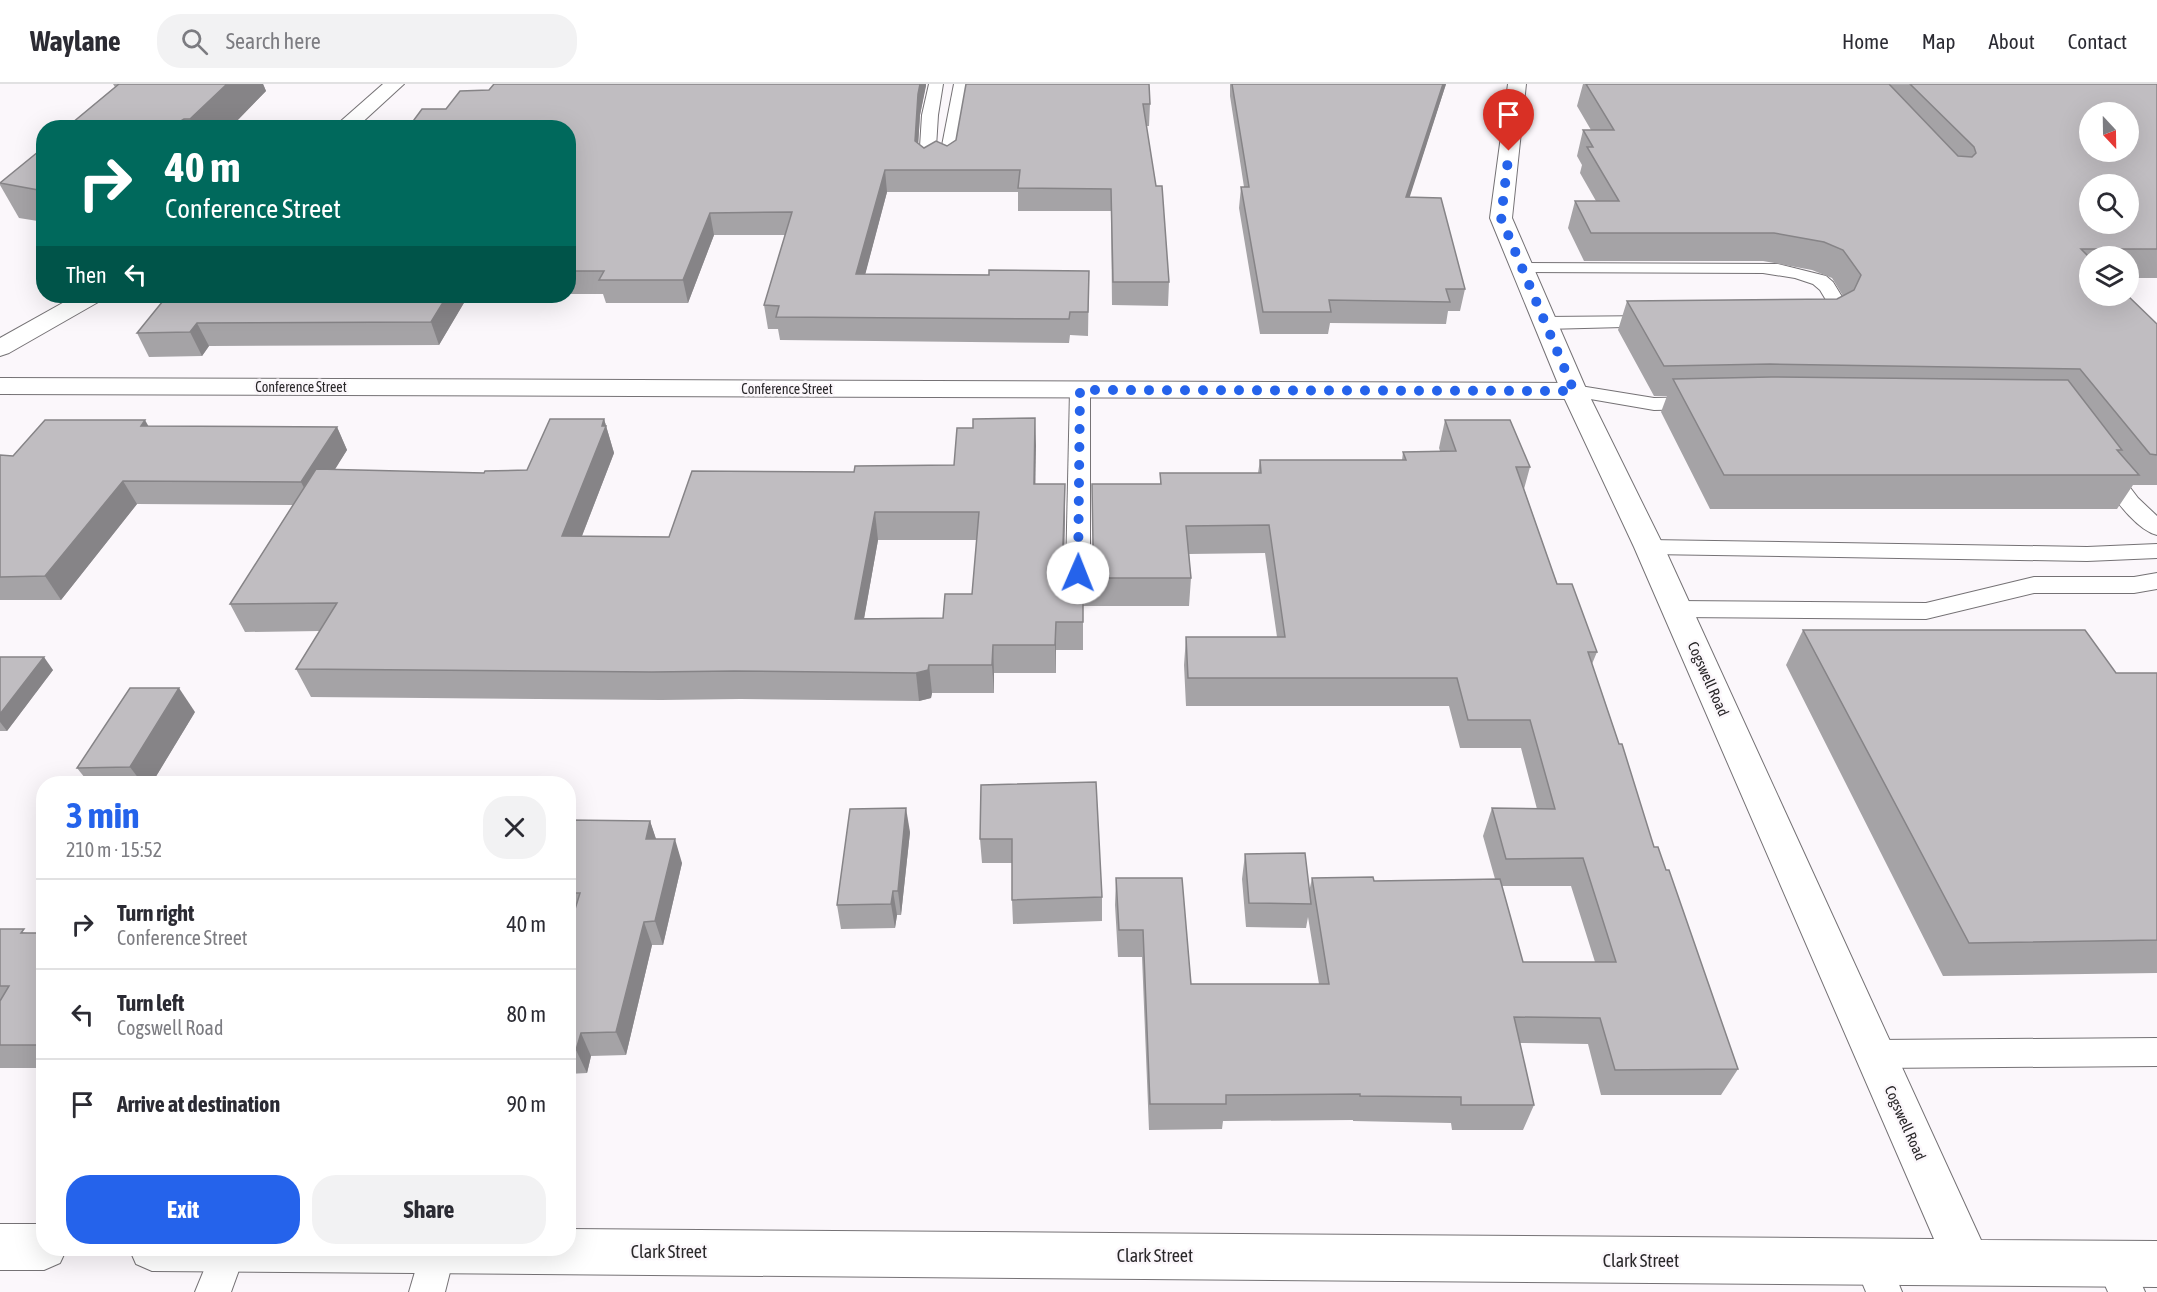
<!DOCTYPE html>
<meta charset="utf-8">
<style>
body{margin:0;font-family:"Asap Condensed",sans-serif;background:#f2f2f3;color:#2b2b33;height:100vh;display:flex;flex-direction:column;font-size:22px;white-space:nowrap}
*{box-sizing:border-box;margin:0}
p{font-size:20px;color:#7c7c81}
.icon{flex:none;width:33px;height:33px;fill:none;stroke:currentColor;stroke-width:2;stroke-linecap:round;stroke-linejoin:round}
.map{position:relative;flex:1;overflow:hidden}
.drawer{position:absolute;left:36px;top:692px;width:540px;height:480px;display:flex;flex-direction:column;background:#fff;border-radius:24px;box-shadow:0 6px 24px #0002}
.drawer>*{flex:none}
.top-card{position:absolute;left:36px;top:36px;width:540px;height:183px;border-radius:24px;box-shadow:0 6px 24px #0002;background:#00695c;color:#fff;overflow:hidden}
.needle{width:39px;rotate:158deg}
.buttons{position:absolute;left:2079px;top:18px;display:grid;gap:12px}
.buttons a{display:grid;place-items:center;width:60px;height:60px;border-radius:50%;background:#fff;box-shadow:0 6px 24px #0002;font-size:30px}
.pin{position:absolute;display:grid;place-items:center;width:51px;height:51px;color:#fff;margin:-62px -26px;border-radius:50% 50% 50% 0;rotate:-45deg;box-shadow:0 0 6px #0007}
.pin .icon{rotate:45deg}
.me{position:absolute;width:66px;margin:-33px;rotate:1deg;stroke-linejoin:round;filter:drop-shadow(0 0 4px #0008)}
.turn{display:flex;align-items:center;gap:21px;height:126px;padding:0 30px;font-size:27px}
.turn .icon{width:78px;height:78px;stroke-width:2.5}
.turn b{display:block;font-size:42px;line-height:51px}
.then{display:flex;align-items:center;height:57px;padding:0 30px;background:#0003;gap:12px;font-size:22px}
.round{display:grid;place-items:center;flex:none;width:63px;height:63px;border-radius:24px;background:#f2f2f3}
.overview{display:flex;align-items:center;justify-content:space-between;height:102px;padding:0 30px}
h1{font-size:36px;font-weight:700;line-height:45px;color:#2563eb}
.button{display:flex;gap:12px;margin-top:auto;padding:12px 30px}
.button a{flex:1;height:69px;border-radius:24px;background:#2563eb;color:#fff;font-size:24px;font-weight:700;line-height:69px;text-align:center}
.button a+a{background:#f2f2f3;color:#2b2b33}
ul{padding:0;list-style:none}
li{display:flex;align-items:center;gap:18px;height:90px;padding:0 30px;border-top:2px solid #e1e1e2}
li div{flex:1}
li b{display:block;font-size:22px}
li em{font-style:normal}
header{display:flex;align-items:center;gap:36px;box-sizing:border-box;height:84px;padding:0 30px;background:#fff;border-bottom:2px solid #e1e1e2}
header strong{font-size:28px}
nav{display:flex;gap:33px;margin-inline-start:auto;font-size:21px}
.search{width:420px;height:54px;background:#f2f2f3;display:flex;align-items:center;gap:15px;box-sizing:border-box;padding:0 21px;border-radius:24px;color:#7c7c81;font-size:22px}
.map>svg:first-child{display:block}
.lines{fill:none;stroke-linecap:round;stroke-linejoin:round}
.lane-casing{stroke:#757275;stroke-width:2}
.street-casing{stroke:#757275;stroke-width:2}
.secondary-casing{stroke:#757275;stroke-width:2}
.lane{fill:#fff;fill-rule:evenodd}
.street{fill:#fff;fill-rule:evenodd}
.secondary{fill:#fff;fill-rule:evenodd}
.wall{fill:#a5a3a6;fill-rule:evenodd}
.shaded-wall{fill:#868487}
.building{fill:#c0bdc1;stroke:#868487;stroke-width:1.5;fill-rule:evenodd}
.route{stroke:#2563eb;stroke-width:10;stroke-dasharray:0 18}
.labels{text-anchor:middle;stroke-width:5;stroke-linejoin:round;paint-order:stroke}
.far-street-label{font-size:14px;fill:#292729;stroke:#fbf7fb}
.street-label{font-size:15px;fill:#292729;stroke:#fbf7fb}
.near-street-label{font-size:18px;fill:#292729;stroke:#fbf7fb}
</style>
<header>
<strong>Waylane</strong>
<div class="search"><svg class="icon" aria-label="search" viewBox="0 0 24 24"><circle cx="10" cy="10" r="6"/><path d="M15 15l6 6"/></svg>Search here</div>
<nav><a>Home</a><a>Map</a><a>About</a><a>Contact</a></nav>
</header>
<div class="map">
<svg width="2157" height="1208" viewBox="0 0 2157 1208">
<rect width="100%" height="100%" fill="#fbf7fb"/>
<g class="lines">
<!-- lane casing -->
<g class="lane-casing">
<g id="lane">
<path d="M929,0H943L938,31L935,79L927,84L919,79L922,31Z"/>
<path d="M954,0H968L955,77L947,82L939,77Z"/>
<path d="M1522,179L1778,180L1826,192L1833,198L1847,221C1840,236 1828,243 1811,239L1809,235C1814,227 1824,231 1829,221L1820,206L1813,200L1795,194L1763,189L1516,188L1513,184L1516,180Z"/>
<path d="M1656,232L1663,234L1665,238L1663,242L1545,245L1538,243L1536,239L1538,235L1545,233Z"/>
<path d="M1080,300L1087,302L1090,306V489L1086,494L1078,497L1070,494L1066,489L1070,306L1073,302Z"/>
<path d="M1574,301L1654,314L1699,313L1706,315L1709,319L1706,323L1699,325L1654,326L1567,311L1564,307L1567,303Z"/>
<path d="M2105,380L2113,381L2138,414L2157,432V451C2134,445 2111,409 2097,391L2094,386L2097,381Z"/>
<path d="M1649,456L2087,463L2157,460V474L2087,477L1649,470L1641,468L1638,463L1641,458Z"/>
<path d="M2157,489V505L2134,509H2034L1926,535L1676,533L1667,531L1664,525L1667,519L1676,517L1926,519L2034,493H2134Z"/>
<path d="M2157,954V982L1875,984L1864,980L1859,970L1864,960L1875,956Z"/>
<path d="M1872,1161L1885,1166L1902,1208H1866L1854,1179L1859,1166Z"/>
<path d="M2114,1162L2127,1167L2145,1208H2108L2096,1180L2101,1167Z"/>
<path d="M213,1164H247L231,1208H195Z"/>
<path d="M422,1164H456L445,1208H409Z"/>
</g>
</g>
<!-- street casing -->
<g class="street-casing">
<path id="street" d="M0,294L1574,299L1583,301L1587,307L1583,313L1574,315L0,310Z"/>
</g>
<!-- secondary casing -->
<g class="secondary-casing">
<g id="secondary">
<path d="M383,0H404L356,44H333Z"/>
<path d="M1508,0H1526L1512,134L1587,307L1664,463L1981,1156L2157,1157V1203L152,1187L136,1180L129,1164H568V1145L1934,1155L1634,463L1561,307L1490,134Z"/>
<path d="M75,212H104L100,217L9,269L0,272V254Z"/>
<path d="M0,1140H44V1164H67L60,1179L44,1186H0Z"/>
</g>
</g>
<!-- lane -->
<use href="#lane" class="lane"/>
<!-- street -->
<use href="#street" class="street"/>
<!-- secondary -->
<use href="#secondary" class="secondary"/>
</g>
<!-- wall -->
<g class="wall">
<path d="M113,0H263L266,7L230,44H66L115,3Z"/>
<path d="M494,0H926L920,31L918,60L924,64L947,62L956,56L966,0L1150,20L1149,42H1146L1169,198L1168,222L1112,221L1111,127H1018V108H887L865,190L989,191L1089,187L1088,252L1070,251L1069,259L780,256L778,245H768L764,221L785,151H714L688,219H606L603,210H568V44L446,25L489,6Z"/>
<path d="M1230,0H1446L1409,113L1465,205L1460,227H1448L1446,240L1330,239L1328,250H1260L1239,124L1241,103H1244L1230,12Z"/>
<path d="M1583,0H2157V194H2128V172H2090V212L2157,240V401H2133L2117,425H1710L1661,328L1667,312H1654L1618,246L1627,217L1837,215L1843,212L1832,194L1812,186L1763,177H1584L1568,144L1575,117H1596L1580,89L1582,81L1577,72L1583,46H1591L1577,22Z"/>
<path d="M44,63V138L19,134L0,101V99Z"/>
<path d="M167,212H468L439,261L209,262L202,272L149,273L137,249Z"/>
<path d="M1035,334V400H1065L1064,462L1068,468L1077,471L1087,468L1160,400V389H1258L1260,376H1402L1403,368L1440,367L1439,364L1445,336L1530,383L1524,405L1557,500L1597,568L1592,580L1654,763L1666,786L1738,985L1721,1011H1601L1588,960L1520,959L1534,1021L1523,1046H1452L1451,1039L1353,1037V1036L1223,1037L1222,1045L1149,1046L1142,873H1118L1115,821L1116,794L1191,900H1319L1308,833L1306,844L1246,843L1242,795L1245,770L1309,808L1312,794L1374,797L1495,795L1483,752L1492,724L1537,725L1521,664H1460L1449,622H1186L1184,581L1186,553H1277L1265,469L1189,470L1191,494L1189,522H1083V566H1056V589H994V609H932L931,614L919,617L740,615L661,616L311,613L296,585L320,547L245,548L230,520L293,421L137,420L61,516H0V371L13,372L148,342L337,343L347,366L334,386L484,389L527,386L604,335L614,369L582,452L669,453L854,388L954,381L973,344ZM878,456H977L972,510L943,534H864ZM1502,802H1571L1595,878H1523Z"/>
<path d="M1803,546L2116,589H2157V889L1943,892L1786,581Z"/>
<path d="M0,573L53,586L7,647H0Z"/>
<path d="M195,628L152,699H89L77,684Z"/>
<path d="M981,701L1102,813V837L1013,840L1012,816V779H982L980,755Z"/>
<path d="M568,736L650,737L656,755L682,779L663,861H652L626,971L591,972L587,989L568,990V848L573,833H568Z"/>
<path d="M910,748L901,831H897L895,844L841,845L837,821Z"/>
<path d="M0,845L28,849H44V984H0Z"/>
</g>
<!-- shaded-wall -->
<g class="shaded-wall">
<path d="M227,0H263L266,7L230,44H194L190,35Z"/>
<path d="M920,0H926V2L920,31L917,79L915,57L918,10Z"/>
<path d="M1443,0H1446L1403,134L1406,113Z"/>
<path d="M184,35L188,44H169Z"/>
<path d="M885,86L887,108L859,214L856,190Z"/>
<path d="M710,129L714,151L688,219L683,196Z"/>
<path d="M447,212H468L439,261L431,238Z"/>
<path d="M197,239L209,262L202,272L190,248Z"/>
<path d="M1035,334L1036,361L1035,428L1034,400Z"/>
<path d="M604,335L614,369L571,480L562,452Z"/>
<path d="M145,336L158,359L141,342Z"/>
<path d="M337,343L347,366L313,421L301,398Z"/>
<path d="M123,397L137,420L61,516L45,492Z"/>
<path d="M1065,400V428L1064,489L1063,461Z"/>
<path d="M875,428L878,456L859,563L855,535Z"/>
<path d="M1056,538V589L1055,561Z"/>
<path d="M993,561L994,589V609L992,581Z"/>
<path d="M44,573L53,586L7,647L0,638V630Z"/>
<path d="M929,581L932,609L931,614L919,617L916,589Z"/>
<path d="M179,604L195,628L152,699H142L130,683Z"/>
<path d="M906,724L910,748L901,831L898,807Z"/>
<path d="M650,737L658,761L646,755Z"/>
<path d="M675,755L682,779L663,861L655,837Z"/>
<path d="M893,807L897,831L895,844L891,820Z"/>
<path d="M644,838L652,861L626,971L616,948Z"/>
<path d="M581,949L591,972L587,989L576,966Z"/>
</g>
<!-- building -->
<g class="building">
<path d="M119,0H227L190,35H184L169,44H66Z"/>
<path d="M494,0H920L918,10L915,57L924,64L936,57L947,62L956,56L966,0H1149L1150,20H1143L1156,102H1162L1169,198H1113L1111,105L1018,104L1020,86H885L856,190L989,191V186L1089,187L1088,228H1070L1069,235L776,233L779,222L764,221L792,128L710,129L683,196H599L604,187H568V44H408L422,25H446L460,7L489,6Z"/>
<path d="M1232,0H1443L1406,113L1441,114L1465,205H1446L1450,218L1329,216L1331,228H1263L1241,103H1249Z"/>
<path d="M1586,0H1889L1958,72L1972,73L1976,69L1974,63L1910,0H2157V165H2081L2090,174V212H2128L2157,240V371L2150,370L2080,285L1770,280L1664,282L1627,217L1837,215L1854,206L1861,191L1843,166L1824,158L1774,149H1591L1575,117H1619L1587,63H1593L1583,46H1614ZM2090,28H2128V68H2090ZM2090,100H2128V140H2090Z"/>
<path d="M44,63V107L0,99Z"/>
<path d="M167,212H447L431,238L197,239L190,248L137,249Z"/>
<path d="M1771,293L2068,296L2122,366H2117L2139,391H1724L1673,295Z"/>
<path d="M1035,334L1034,400H1065L1063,461L1068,468L1077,471L1087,468L1093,461L1092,400H1161L1160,389H1261L1260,376H1406L1403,368L1456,367L1445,336H1510L1530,383H1516L1557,500H1572L1597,568H1588L1619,660H1622L1654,763H1658L1666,786H1669L1738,985L1615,986L1600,934L1514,933L1534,1021H1461V1013L1360,1012V1010L1226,1011V1020H1150L1143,846H1119L1116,794H1182L1191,900H1329L1312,794L1373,793L1374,797L1500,795L1523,878H1616L1583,774L1506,775L1492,724L1555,725L1530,636H1468L1457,594H1188L1186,553H1285L1269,441L1186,442L1191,494H1083V538H1056L1055,561H993L992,581H929L928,586L916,589L734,587L652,588L296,585L337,519L230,520L316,385L484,389L485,387L527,386L550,335H604L602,342H606L562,452L669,453L692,387L854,388L855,382L954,381L957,344H973V335ZM875,428H979L972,510H945L943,534L855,535Z"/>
<path d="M45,336H145L141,342L337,343L301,398L123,397L45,492L0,493V371L13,372Z"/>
<path d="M1803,546H2085L2116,589H2157V856L1969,859Z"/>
<path d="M0,573H44L0,630Z"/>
<path d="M130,604H179L130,683L77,684Z"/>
<path d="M1096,698L1102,813L1012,816V755H980L981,701Z"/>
<path d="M906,724L898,807H893L891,820L837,821L850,725Z"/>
<path d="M568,736L650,737L646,755H675L655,837L644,838L616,948L581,949L576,966H568V848L580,809H568Z"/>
<path d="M1305,769L1311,820L1249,819L1245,770Z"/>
<path d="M0,845H24L21,849H44V961H0V917L9,902H0Z"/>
</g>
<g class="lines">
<!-- route -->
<path class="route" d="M1078,489L1080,306L1574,307L1501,134L1509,67"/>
</g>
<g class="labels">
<!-- far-street labels -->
<g class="far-street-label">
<text x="301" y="308">Conference Street</text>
<text x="787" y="310">Conference Street</text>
</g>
<!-- street labels -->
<g class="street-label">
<text transform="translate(1708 595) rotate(66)" y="5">Cogswell Road</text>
<text transform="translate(1905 1039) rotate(66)" y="5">Cogswell Road</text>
</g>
<!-- near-street labels -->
<g class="near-street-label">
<text x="669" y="1174">Clark Street</text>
<text x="1155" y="1178">Clark Street</text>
<text x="1641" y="1183">Clark Street</text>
</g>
</g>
</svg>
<div class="buttons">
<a><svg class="needle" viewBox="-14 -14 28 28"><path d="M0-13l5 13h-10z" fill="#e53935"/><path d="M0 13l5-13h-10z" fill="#7c7c81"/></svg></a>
<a><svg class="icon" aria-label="search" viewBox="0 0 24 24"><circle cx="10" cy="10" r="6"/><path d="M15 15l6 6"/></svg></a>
<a><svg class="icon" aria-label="layers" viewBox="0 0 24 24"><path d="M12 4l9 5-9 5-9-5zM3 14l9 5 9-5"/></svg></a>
</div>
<div class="pin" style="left:1509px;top:67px;background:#d93025"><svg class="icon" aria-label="arrive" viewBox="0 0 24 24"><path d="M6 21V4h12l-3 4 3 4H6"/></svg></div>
<svg class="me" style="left:1078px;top:489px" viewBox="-20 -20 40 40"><circle r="19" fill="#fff"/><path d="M0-13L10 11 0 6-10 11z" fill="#2563eb"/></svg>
<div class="top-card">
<div class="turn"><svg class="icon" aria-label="right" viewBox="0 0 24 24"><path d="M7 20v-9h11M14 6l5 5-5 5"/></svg><div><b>40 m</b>Conference Street</div></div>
<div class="then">Then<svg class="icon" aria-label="left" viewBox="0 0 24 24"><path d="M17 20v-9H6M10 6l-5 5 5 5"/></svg></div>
</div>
<section class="drawer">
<div class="overview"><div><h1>3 min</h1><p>210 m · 15:52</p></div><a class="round"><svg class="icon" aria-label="close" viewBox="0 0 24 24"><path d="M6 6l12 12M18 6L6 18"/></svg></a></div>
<ul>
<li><svg class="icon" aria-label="right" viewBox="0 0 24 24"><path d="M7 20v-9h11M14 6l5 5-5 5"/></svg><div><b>Turn right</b><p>Conference Street</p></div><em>40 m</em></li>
<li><svg class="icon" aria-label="left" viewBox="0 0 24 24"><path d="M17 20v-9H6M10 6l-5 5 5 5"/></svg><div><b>Turn left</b><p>Cogswell Road</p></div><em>80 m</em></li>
<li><svg class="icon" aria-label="arrive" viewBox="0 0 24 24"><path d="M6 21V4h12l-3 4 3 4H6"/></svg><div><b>Arrive at destination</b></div><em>90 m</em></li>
</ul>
<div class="button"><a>Exit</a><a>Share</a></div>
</section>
</div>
